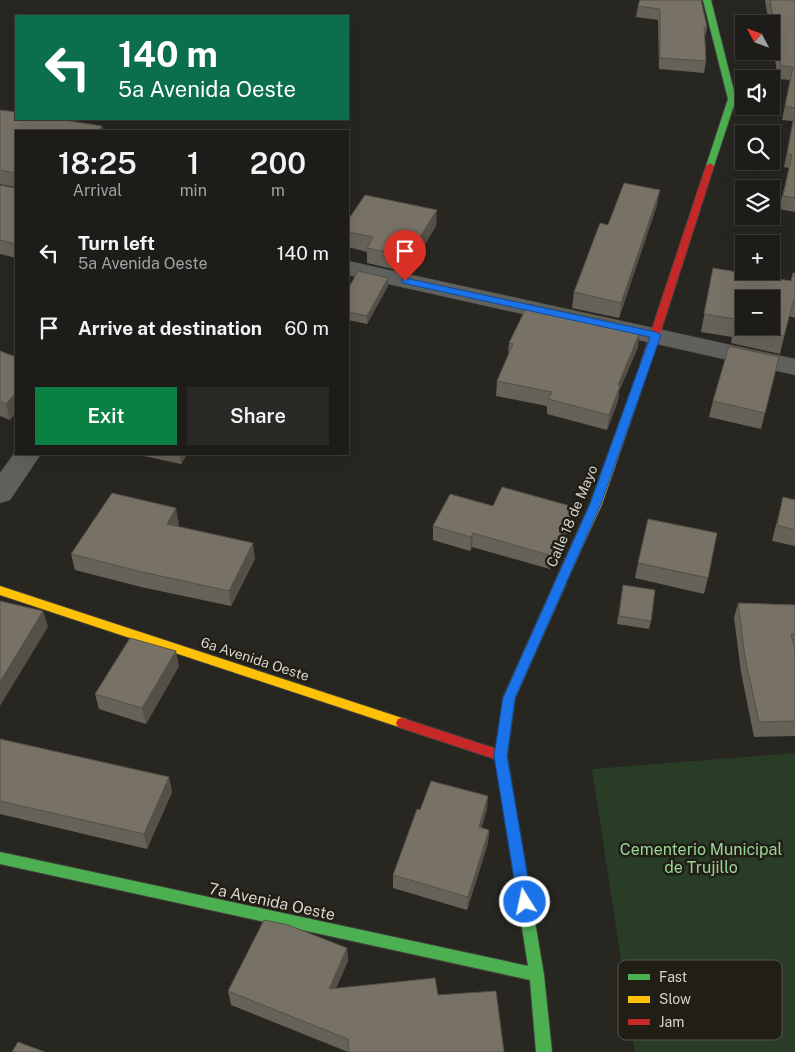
<!DOCTYPE html>
<meta charset="utf-8">
<style>
body{margin:0;font-family:"Public Sans",sans-serif;background:#2a2926;color:#f1f3f6;height:100vh;display:flex;flex-direction:column;font-size:19px;white-space:nowrap}
*{box-sizing:border-box;margin:0}
p{font-size:16px;color:#a0a1a2}
.icon{flex:none;width:28px;height:28px;fill:none;stroke:currentColor;stroke-width:2;stroke-linecap:round;stroke-linejoin:round}
.map{position:relative;flex:1;overflow:hidden}
.details{position:absolute;left:15px;top:130px;width:334px;height:325px;display:flex;flex-direction:column;background:#1d1c19;border-radius:0px;box-shadow:0 5px 20px #0002,0 0 0 1px #3b3a38}
.details>*{flex:none}
.top-card{position:absolute;left:15px;top:15px;width:334px;height:105px;border-radius:0px;box-shadow:0 5px 20px #0002,0 0 0 1px #3b3a38;background:#0b6e4f;color:#fff;overflow:hidden}
.needle{width:32px;rotate:311deg}
.buttons{position:absolute;left:735px;top:15px;display:grid;gap:10px}
.buttons a{display:grid;place-items:center;width:45px;height:45px;border-radius:0px;background:#1d1c19;box-shadow:0 5px 20px #0002,0 0 0 1px #3b3a38;font-size:25px}
.pin{position:absolute;display:grid;place-items:center;width:42px;height:42px;color:#fff;margin:-51px -21px;border-radius:50% 50% 50% 0;rotate:-45deg;box-shadow:0 0 5px #0007}
.pin .icon{rotate:45deg}
.me{position:absolute;width:55px;margin:-28px;rotate:350deg;stroke-linejoin:round;filter:drop-shadow(0 0 4px #0008)}
.turn{display:flex;align-items:center;gap:18px;height:105px;padding:0 20px;font-size:22px}
.turn .icon{width:65px;height:65px;stroke-width:2.5}
.turn b{display:block;font-size:35px;line-height:42px}
.eta{display:flex;justify-content:space-evenly;align-items:center;height:85px;text-align:center}
.eta b{font-size:30px;font-weight:600;line-height:35px}
.button{display:flex;gap:10px;margin-top:auto;padding:10px 20px}
.button a{flex:1;height:58px;border-radius:0px;background:#0b8043;color:#fff;font-size:20px;font-weight:600;line-height:58px;text-align:center}
.button a+a{background:#2a2926;color:#f1f3f6}
ul{padding:0;list-style:none}
li{display:flex;align-items:center;gap:15px;height:75px;padding:0 20px}
li div{flex:1}
li b{display:block;font-size:19px}
li em{font-style:normal}
.map>svg:first-child{display:block}
.green{fill:#283c26}
.lines{fill:none;stroke-linecap:round;stroke-linejoin:round}
.street-casing{stroke:#43423e;stroke-width:1}
.fast-casing{stroke:#43423e;stroke-width:2}
.slow-casing{stroke:#43423e;stroke-width:2}
.jam-casing{stroke:#43423e;stroke-width:2}
.street{fill:#60605c;fill-rule:evenodd}
.fast{fill:#4caf50;fill-rule:evenodd}
.slow{fill:#ffc107;fill-rule:evenodd}
.jam{fill:#c62828;fill-rule:evenodd}
.wall{fill:#676258}
.shaded-wall{fill:#545047}
.building{fill:#787266;stroke:#545047;fill-rule:evenodd}
.route{fill:#1a73e8;stroke:#114b97}
.labels{text-anchor:middle;stroke-width:5;stroke-linejoin:round;paint-order:stroke}
.street-label{font-size:14px;fill:#d5d4ce;stroke:#201e15}
.near-park-label{font-size:16px;fill:#98d494;stroke:#201e15}
.near-street-label{font-size:16px;fill:#d5d4ce;stroke:#201e15}
.key{fill:#201e15;stroke:#56554c;stroke-width:1}
.key-label{font-size:14px;fill:#d5d4ce}
</style>
<div class="map">
<svg width="795" height="1052" viewBox="0 0 795 1052">
<rect width="100%" height="100%" fill="#272621"/>
<!-- green -->
<path class="green" d="M795,753V1052H635L592,769Z"/>
<g class="lines">
<!-- street casing -->
<g class="street-casing">
<g id="street">
<path d="M348,261L795,359V375L348,275Z"/>
<path d="M16,451V454H41L10,500L0,503V473Z"/>
</g>
</g>
<!-- fast casing -->
<g class="fast-casing">
<g id="fast">
<path d="M703,0H711L736,99L714,166L710,169L706,166L728,99Z"/>
<path d="M560,580L564,581L566,584L515,698L507,756L544,975L552,1052H536L530,980L0,864V852L528,966L495,756L503,698L554,584L556,581Z"/>
</g>
</g>
<!-- slow casing -->
<g class="slow-casing">
<g id="slow">
<path d="M643,368L648,371L602,504L564,587H556L554,584L590,504L638,371Z"/>
<path d="M0,586L402,718L406,719L408,723L406,727L402,728L0,595Z"/>
</g>
</g>
<!-- jam casing -->
<g class="jam-casing">
<g id="jam">
<path d="M710,163L714,166L648,371L643,374L639,373L638,371L706,166Z"/>
<path d="M402,718L506,752L507,756L506,760L501,761L398,727L396,723L398,719Z"/>
</g>
</g>
<!-- street -->
<use href="#street" class="street"/>
<!-- fast -->
<use href="#fast" class="fast"/>
<!-- slow -->
<use href="#slow" class="slow"/>
<!-- jam -->
<use href="#jam" class="jam"/>
</g>
<!-- wall -->
<g class="wall">
<path d="M640,0L707,27L705,38L706,61L704,73L659,69L658,20L636,17L638,6Z"/>
<path d="M765,0H795V212L779,209L789,168L784,167L793,121L782,120L790,80L778,79L771,35V24H769Z"/>
<path d="M0,110L102,126L103,131H16V258L0,254V185L14,188V187L0,184Z"/>
<path d="M657,205L619,318L572,308L574,292L608,225Z"/>
<path d="M348,220L436,226L414,262L402,260L397,270L367,263V252L348,247Z"/>
<path d="M713,268L791,281L795,273V318L789,316L780,354L731,343L732,337L701,332Z"/>
<path d="M388,286L367,324L348,320V289Z"/>
<path d="M615,322L614,325L638,347L619,391L618,401L607,430L547,414V406L496,396L497,381L508,355L509,343Z"/>
<path d="M0,351L10,420L0,416Z"/>
<path d="M779,357L761,429L709,417L713,401Z"/>
<path d="M139,454H187L181,464L139,455Z"/>
<path d="M783,497L795,500V546L772,541Z"/>
<path d="M493,506L574,507L572,521L550,569L472,547L470,551L433,540V526Z"/>
<path d="M179,524L177,526L255,559L231,606L141,587L75,570L71,554Z"/>
<path d="M638,563L708,578L704,594L635,578Z"/>
<path d="M623,585L651,621L649,629L617,624Z"/>
<path d="M738,603L795,605V736L754,737L741,672L734,618Z"/>
<path d="M179,666L146,724L99,709L95,694Z"/>
<path d="M0,739L169,777L172,792L147,849L0,814Z"/>
<path d="M487,809L481,828L489,830L488,843L467,910L393,888V875L420,810Z"/>
<path d="M347,948L348,961L336,988L438,995L504,1052H348L231,1005L228,991Z"/>
</g>
<!-- shaded-wall -->
<g class="shaded-wall">
<path d="M102,126L103,131H98Z"/>
<path d="M660,190L657,205L619,318L621,303Z"/>
<path d="M437,210L436,226L414,262V246Z"/>
<path d="M403,244L402,260L397,270V254Z"/>
<path d="M388,278V286L367,324V316Z"/>
<path d="M640,332L638,347L619,391L618,401L607,430L609,415L618,385Z"/>
<path d="M16,393V413L10,420L6,404Z"/>
<path d="M181,454H187L181,464L180,456Z"/>
<path d="M574,507L572,521L550,569L552,556Z"/>
<path d="M176,508L179,524L169,540L167,524Z"/>
<path d="M473,533L472,547L470,551L471,537Z"/>
<path d="M253,543L255,559L231,606L229,591Z"/>
<path d="M43,611L48,627L0,706V682Z"/>
<path d="M176,651L179,666L146,724L142,708Z"/>
<path d="M169,777L172,792L147,849L144,834Z"/>
<path d="M488,796L487,809L478,840L479,827Z"/>
<path d="M489,830L488,843L467,910L468,897Z"/>
<path d="M347,948L348,961L330,1002L329,989Z"/>
</g>
<!-- building -->
<g class="building">
<path d="M640,0H701L707,27H704L706,61L660,58V9L638,6Z"/>
<path d="M770,0H795V108L785,106L793,67L781,66Z"/>
<path d="M0,110L16,112V119H57L102,126L98,131H16V244L0,240V185L14,188V173L0,170Z"/>
<path d="M795,111V198L783,196L792,155L787,154Z"/>
<path d="M624,183L660,190L621,303L574,292L600,223L608,225Z"/>
<path d="M365,195L437,210L414,246L403,244L397,254L367,248L373,237L348,232V220Z"/>
<path d="M713,268L791,281L793,273H795V299H794L784,336L735,325L736,319L704,314ZM744,299H771V326H744Z"/>
<path d="M358,271L388,278L367,316L348,312V289Z"/>
<path d="M528,304L615,322L614,325L640,332L618,385L620,386L609,415L548,399L552,392L497,381L513,344L509,343Z"/>
<path d="M729,346L779,357L765,413L713,401Z"/>
<path d="M0,351L16,357V393L6,404L0,402Z"/>
<path d="M171,454H181L180,456Z"/>
<path d="M502,487L574,507L552,556L473,533L471,537L433,526L450,494L493,506Z"/>
<path d="M112,493L176,508L167,524L253,543L229,591L138,571L71,554Z"/>
<path d="M783,497L795,500V530L777,525Z"/>
<path d="M648,519L717,533L708,578L638,563Z"/>
<path d="M623,585L655,590L651,621L619,616Z"/>
<path d="M0,601L43,611L0,682Z"/>
<path d="M738,603L795,605V634H791L795,650V721L759,722L745,657Z"/>
<path d="M130,638L176,651L142,708L95,694Z"/>
<path d="M0,739L169,777L144,834L0,801Z"/>
<path d="M431,781L488,796L479,827L489,830L468,897L393,875L417,809L420,810Z"/>
<path d="M264,920L288,925L347,948L329,989L435,978L438,995L496,991L504,1052H349L348,1039L228,991Z"/>
<path d="M18,1042L45,1052H12Z"/>
</g>
<!-- route -->
<path class="route" d="M405,278L656,332L661,335L601,504L515,698L507,756L532,902L530,906L525,908L520,906L518,902L494,756L503,698L590,504L650,337L402,283V279Z"/>
<g class="labels">
<!-- street labels -->
<g class="street-label">
<text transform="translate(572 516) rotate(-67)" y="5">Calle 18 de Mayo</text>
<text transform="translate(255 659) rotate(18)" y="5">6a Avenida Oeste</text>
</g>
<!-- near-park labels -->
<g class="near-park-label">
<text x="701" y="855">Cementerio Municipal<tspan x="701" dy="18">de Trujillo</tspan></text>
</g>
<!-- near-street labels -->
<g class="near-street-label">
<text transform="translate(272 901) rotate(12)" y="6">7a Avenida Oeste</text>
</g>
</g>
<!-- legend -->
<rect x="618" y="960" width="164" height="80" rx="8" class="key"/>
<rect x="628" y="974" width="22" height="6" fill="#4caf50"/>
<rect x="628" y="996" width="22" height="7" fill="#ffc107"/>
<rect x="628" y="1019" width="22" height="6" fill="#c62828"/>
<g class="key-label">
<text x="659" y="982">Fast</text>
<text x="659" y="1004">Slow</text>
<text x="659" y="1027">Jam</text>
</g>
</svg>
<div class="buttons">
<a><svg class="needle" viewBox="-14 -14 28 28"><path d="M0-13l5 13h-10z" fill="#e53935"/><path d="M0 13l5-13h-10z" fill="#a0a1a2"/></svg></a>
<a><svg class="icon" aria-label="sound" viewBox="0 0 24 24"><path d="M4 9h4l5-4v14l-5-4H4zM17 9q2 3 0 6"/></svg></a>
<a><svg class="icon" aria-label="search" viewBox="0 0 24 24"><circle cx="10" cy="10" r="6"/><path d="M15 15l6 6"/></svg></a>
<a><svg class="icon" aria-label="layers" viewBox="0 0 24 24"><path d="M12 4l9 5-9 5-9-5zM3 14l9 5 9-5"/></svg></a>
<a>+</a>
<a>−</a>
</div>
<div class="pin" style="left:405px;top:281px;background:#d93025"><svg class="icon" aria-label="arrive" viewBox="0 0 24 24"><path d="M6 21V4h12l-3 4 3 4H6"/></svg></div>
<svg class="me" style="left:525px;top:902px" viewBox="-20 -20 40 40"><circle r="17" fill="#1a73e8" stroke="#fff" stroke-width="3"/><path d="M0-11L8 9 0 5-8 9z" fill="#fff"/></svg>
<div class="top-card">
<div class="turn"><svg class="icon" aria-label="left" viewBox="0 0 24 24"><path d="M17 20v-9H6M10 6l-5 5 5 5"/></svg><div><b>140 m</b>5a Avenida Oeste</div></div>
</div>
<section class="details">
<div class="eta">
<div><b>18:25</b><p>Arrival</p></div>
<div><b>1</b><p>min</p></div>
<div><b>200</b><p>m</p></div>
</div>
<ul>
<li><svg class="icon" aria-label="left" viewBox="0 0 24 24"><path d="M17 20v-9H6M10 6l-5 5 5 5"/></svg><div><b>Turn left</b><p>5a Avenida Oeste</p></div><em>140 m</em></li>
<li><svg class="icon" aria-label="arrive" viewBox="0 0 24 24"><path d="M6 21V4h12l-3 4 3 4H6"/></svg><div><b>Arrive at destination</b></div><em>60 m</em></li>
</ul>
<div class="button"><a>Exit</a><a>Share</a></div>
</section>
</div>
